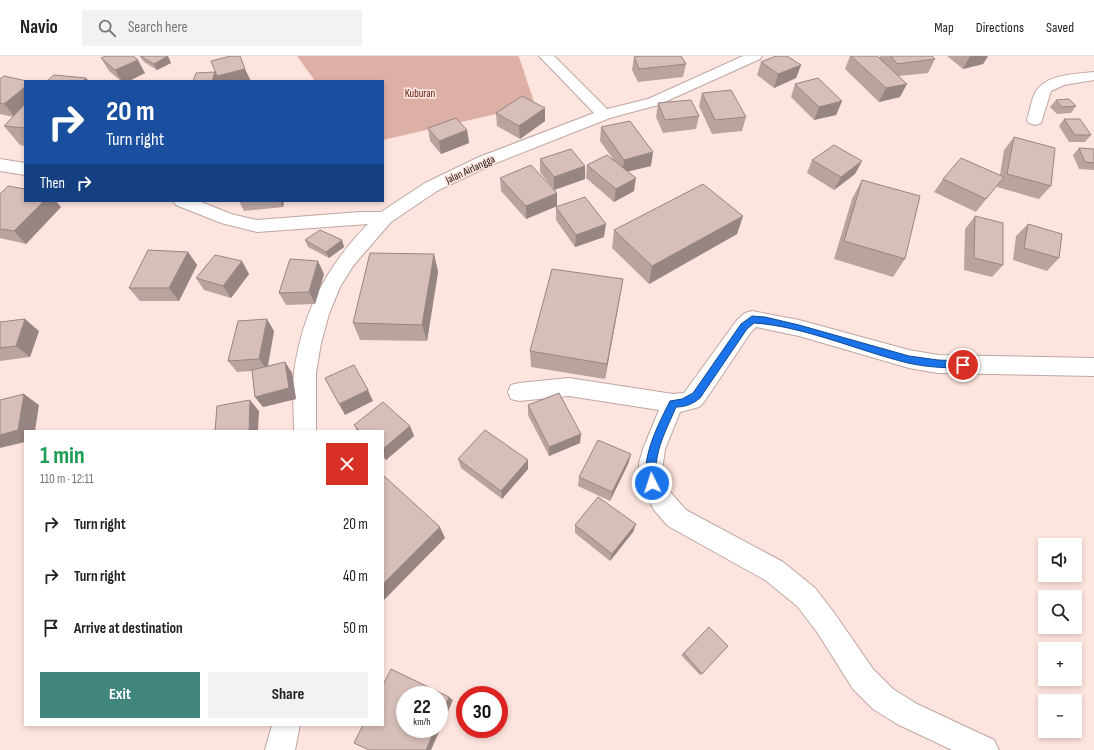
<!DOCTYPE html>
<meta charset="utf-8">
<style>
body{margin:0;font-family:"Sofia Sans Condensed",sans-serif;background:#f2f2f2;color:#222;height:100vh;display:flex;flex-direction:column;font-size:15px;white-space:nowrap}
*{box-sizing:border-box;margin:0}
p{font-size:13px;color:#767676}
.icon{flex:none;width:22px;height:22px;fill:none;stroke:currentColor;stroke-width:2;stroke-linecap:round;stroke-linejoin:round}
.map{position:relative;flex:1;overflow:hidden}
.drawer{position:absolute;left:24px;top:374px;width:360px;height:296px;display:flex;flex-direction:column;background:#fff;border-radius:0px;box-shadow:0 2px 6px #0003}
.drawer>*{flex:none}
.top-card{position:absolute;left:24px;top:24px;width:360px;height:122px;border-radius:0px;box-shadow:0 2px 6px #0003;background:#1a4fa0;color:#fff;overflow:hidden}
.fabs{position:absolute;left:1038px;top:482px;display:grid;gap:8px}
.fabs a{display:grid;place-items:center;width:44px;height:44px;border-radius:0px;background:#fff;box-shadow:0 2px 6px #0003;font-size:20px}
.speed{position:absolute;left:396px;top:630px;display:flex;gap:8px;font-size:20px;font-weight:700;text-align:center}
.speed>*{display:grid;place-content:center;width:52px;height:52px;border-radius:50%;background:#fff;box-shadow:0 2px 6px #0003;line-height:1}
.speed small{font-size:10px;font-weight:400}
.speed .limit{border:6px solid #d22;background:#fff;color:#111}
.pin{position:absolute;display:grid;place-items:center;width:34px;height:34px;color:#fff;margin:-17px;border:2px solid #fff;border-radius:50%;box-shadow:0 1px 4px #0007}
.me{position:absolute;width:44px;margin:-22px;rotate:356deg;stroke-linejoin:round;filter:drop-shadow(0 0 3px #0008)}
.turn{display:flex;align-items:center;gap:14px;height:84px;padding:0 16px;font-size:18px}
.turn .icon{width:52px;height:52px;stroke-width:2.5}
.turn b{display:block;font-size:28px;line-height:34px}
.then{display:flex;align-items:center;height:38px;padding:0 16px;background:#0003;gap:8px;font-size:15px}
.round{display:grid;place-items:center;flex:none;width:42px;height:42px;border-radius:0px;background:#f2f2f2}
.head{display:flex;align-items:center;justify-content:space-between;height:68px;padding:0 16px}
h1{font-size:24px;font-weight:700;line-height:30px;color:#1e9e55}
.primary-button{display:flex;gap:8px;margin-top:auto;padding:8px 16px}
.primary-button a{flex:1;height:46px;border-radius:0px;background:#41867c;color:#fff;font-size:16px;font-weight:700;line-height:46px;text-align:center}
.primary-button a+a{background:#f2f2f2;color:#222}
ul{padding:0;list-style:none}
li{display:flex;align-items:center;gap:12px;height:52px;padding:0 16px}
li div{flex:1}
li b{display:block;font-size:15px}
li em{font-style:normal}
header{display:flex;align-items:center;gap:24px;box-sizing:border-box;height:56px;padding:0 20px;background:#fff;border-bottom:1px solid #e0e0e0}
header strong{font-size:19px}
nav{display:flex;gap:22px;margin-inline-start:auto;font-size:14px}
.search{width:280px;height:36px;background:#f2f2f2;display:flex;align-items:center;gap:10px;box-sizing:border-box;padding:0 14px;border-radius:0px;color:#767676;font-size:15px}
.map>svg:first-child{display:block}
.green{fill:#ddb0a6}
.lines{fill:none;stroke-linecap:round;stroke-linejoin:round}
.street-casing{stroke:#bea6a0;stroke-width:2}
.street{fill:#fff;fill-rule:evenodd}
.wall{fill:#b9a39f}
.shaded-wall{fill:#968582}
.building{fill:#d7beb9;stroke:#968582}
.route{fill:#1a73e8;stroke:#114b97}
.labels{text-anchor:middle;stroke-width:3.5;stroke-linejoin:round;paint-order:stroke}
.far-park-label{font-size:11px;fill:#5e1e11;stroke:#fee4de}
.far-street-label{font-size:11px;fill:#211816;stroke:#fee4de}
</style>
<header>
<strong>Navio</strong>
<div class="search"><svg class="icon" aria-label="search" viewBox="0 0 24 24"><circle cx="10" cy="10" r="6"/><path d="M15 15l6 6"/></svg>Search here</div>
<nav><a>Map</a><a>Directions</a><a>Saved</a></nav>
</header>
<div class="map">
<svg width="1094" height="694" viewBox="0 0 1094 694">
<rect width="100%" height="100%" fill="#fee4de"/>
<!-- green -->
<path class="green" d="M297,0H517L519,1L535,49L383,84V25H315Z"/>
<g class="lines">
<!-- street casing -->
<g class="street-casing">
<g id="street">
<path d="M539,0H554L607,53L648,43L743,0H762L760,3L658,49L610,62L491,109L437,135L391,166L353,210L340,231L329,258L321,287L316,317V375H294C294,356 292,336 294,317C302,257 326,211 368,168L257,176L221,167L176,149L173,145H199L231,158L257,164L360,156H381L425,127L479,101L594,57Z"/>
<path d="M1094,16V24L1064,29L1051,35L1041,67L1035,69L1029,67L1027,64C1030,55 1031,45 1035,37C1045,18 1075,18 1094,16Z"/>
<path d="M0,103L25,107V119L0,115Z"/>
<path d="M752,255L799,264L909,294L938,299L1094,302V320L938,317L909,312L799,280L756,271L751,276L704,346L699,351L680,356L665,393L663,407L664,425L672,438L686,454L783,506L815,532L835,558L873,613L893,633L917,648L994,684L999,694H952L897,668L873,653L853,633L817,576L797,550L765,524L668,470L654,454L640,427L639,407L643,393L659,354L569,340L519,345L511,343L508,336L511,329L519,327L569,322L673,338L684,337L737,264L745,257Z"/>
<path d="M272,669H300L295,694H265Z"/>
</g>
</g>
<!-- street -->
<use href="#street" class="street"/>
</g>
<!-- wall -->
<g class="wall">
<path d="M140,0L171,7L157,14L144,6Z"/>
<path d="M850,0H877L879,2L880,0H932L935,3L928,17L899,20L900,41L879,46L845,13Z"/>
<path d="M947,0H988L983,8L963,13Z"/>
<path d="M634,1L686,8L683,21L638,26L632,14Z"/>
<path d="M101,2L145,17L129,25H121L109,15Z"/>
<path d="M761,6L801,9L796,22L774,32L757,19Z"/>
<path d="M0,23L25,25V90L20,89L4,70L13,61L0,58Z"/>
<path d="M795,28L842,45L836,59L814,64L791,41Z"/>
<path d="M702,37L746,61L742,75L712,78L699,50Z"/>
<path d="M1056,44L1076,50L1071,57L1057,58L1050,51Z"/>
<path d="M658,47L699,60L696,73L663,77L656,61Z"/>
<path d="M496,57L545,65L520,83L497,70Z"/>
<path d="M1064,63L1091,79L1085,86H1069L1059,70Z"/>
<path d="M601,71L651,110L628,115L634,135L614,146L586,122L587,109L613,103L600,85Z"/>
<path d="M428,72L467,74L469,87L441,98L430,85Z"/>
<path d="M1014,81L1051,130L1039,143L997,131L998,128L976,156L934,136L943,123L1000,119L1004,94Z"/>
<path d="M1079,92L1094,93V114L1079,113L1073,99Z"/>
<path d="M540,103L585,110V123L554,134L540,116Z"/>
<path d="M812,104L862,105L855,118L834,134L807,117Z"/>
<path d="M500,122L557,150L526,163L501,135Z"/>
<path d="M862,124L905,203L893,221L834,203L852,143Z"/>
<path d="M0,138L61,151L26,188L0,182Z"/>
<path d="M239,145H284L283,151L244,155Z"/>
<path d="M556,151L604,181L575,191L556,164Z"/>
<path d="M743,160L737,178L649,228L612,192L614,174Z"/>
<path d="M975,160L1003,209L992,221L964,214L965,173Z"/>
<path d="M1028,168L1059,202L1047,215L1013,204L1016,180Z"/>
<path d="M305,184H342L344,191L329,202L308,191Z"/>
<path d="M188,196L197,209L179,245H140L129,232Z"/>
<path d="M434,198L438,216L427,285L360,284L353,267Z"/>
<path d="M249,218L231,242L204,234L196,222Z"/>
<path d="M324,218L315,248L286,249L279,237Z"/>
<path d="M620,241L605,323L531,311L530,295Z"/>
<path d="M0,266L39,275L30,301L0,305Z"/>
<path d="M274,275L268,310L285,306L292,317L296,343L263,351L255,341L252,315L237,316L228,305Z"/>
<path d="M528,349L580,387L549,400L528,359Z"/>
<path d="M354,369L410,370L414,380L386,404L383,401V375H357Z"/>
<path d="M631,398L628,408L610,445L578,430L579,421Z"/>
<path d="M458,403L528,404V413L502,443L461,412Z"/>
<path d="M636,468L633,476L610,505L575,477V469Z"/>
<path d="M707,574L702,618L700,619L681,599Z"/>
</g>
<!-- shaded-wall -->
<g class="shaded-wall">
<path d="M168,0L171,7L157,14L154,8Z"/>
<path d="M970,0H988L983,8L963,13Z"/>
<path d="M138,4L145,17L129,25H122L115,14Z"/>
<path d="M801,9L796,22L774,32L778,18Z"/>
<path d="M245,13L251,25H219L218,24V25H212L215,16Z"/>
<path d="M86,22L89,25H83Z"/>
<path d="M907,28L900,41L879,46L886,32Z"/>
<path d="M25,31V53L15,61L4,48Z"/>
<path d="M842,45L836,59L814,64L819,51Z"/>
<path d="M545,52V65L520,83L519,70Z"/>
<path d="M467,74L469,87L441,98L439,85Z"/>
<path d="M653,96L651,110L622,117L624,104Z"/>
<path d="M862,105L855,118L834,134L841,121Z"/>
<path d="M585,110V123L554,134V121Z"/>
<path d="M636,122L634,135L614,146L616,133Z"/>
<path d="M557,137V150L526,163V150Z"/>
<path d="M44,145H56L61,151L26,188L14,175Z"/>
<path d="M280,145H284L283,151Z"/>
<path d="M743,160L737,178L649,228L652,210Z"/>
<path d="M606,168L604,181L575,191L576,179Z"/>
<path d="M342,184L344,191L329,202L326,196Z"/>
<path d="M188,196L197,209L179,245L169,232Z"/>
<path d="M434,198L438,216L427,285L422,269Z"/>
<path d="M242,205L249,218L231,242L223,230Z"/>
<path d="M318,205L324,218L315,248L309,236Z"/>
<path d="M623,223L620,241L605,323L607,308Z"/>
<path d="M25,263L39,275L30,301L16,290Z"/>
<path d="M267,263L274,275L267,314L259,303Z"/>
<path d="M285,306L292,317L296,343L263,351L255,341Z"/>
<path d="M368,334L373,345L345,359L339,348Z"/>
<path d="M24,338L39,349L35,375H25V386L0,392V379Z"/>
<path d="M250,344L259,355L258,375H249Z"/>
<path d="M410,370L414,380L386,404L383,398V393Z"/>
<path d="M581,378L580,387L549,400V391Z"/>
<path d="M631,398L628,408L610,445L612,436Z"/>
<path d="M528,404V413L502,443L501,435Z"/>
<path d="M636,468L633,476L610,505L612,498Z"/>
<path d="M440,471L445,482L383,545V528Z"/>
<path d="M449,641L453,644L431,694H426L435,673H439V664Z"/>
</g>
<!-- building -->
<g class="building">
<path d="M106,0H133L138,4L115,14L101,2Z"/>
<path d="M140,0H168L154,8Z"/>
<path d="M231,0H240L245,13L217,20L211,5Z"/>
<path d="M640,0H681L686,8L639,13L634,1Z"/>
<path d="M776,0H787L801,9L778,18L761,6Z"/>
<path d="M851,0H877L907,28L886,32Z"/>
<path d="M891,0H932L935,3L897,8Z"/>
<path d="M215,16L212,25H193L196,17Z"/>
<path d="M54,19L86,22L83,25H47Z"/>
<path d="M4,20L27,25H25V31L4,48L0,47V23Z"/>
<path d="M818,22L842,45L819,51L795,28Z"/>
<path d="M731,34L746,61L715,64L702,37Z"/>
<path d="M522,40L545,52L519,70L496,57Z"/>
<path d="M1069,43L1076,50L1062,51L1056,44Z"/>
<path d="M691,44L699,60L665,64L658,47Z"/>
<path d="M25,48V72L4,70Z"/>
<path d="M456,62L467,74L439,85L428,72Z"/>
<path d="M1064,63H1080L1091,79H1075Z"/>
<path d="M630,65L653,96L624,104L601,71Z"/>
<path d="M1014,81L1055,92L1051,130L1007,118Z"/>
<path d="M834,89L862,105L841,121L812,104Z"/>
<path d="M1079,92L1094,93V107L1085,106Z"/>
<path d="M571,93L585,110L554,121L540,103Z"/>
<path d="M607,99L636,122L616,133L587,109Z"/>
<path d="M961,102L1004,121L986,143L943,123Z"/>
<path d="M531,109L557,137L526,150L500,122Z"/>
<path d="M862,124L920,140L905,203L844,185Z"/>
<path d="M703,128L743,160L652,210L614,174Z"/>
<path d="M8,130L25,133V145H44L14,175L0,173V138Z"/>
<path d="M585,141L606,168L576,179L556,151Z"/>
<path d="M975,160L1003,167V209L974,202Z"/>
<path d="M1028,168L1062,178L1059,202L1024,192Z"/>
<path d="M320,174L342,184L326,196L305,184Z"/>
<path d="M148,194L188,196L169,232H129Z"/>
<path d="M370,197L434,198L422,269L353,267Z"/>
<path d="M215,199L242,205L223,230L196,222Z"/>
<path d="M290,203L318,205L309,236L279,237Z"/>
<path d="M552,213L623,223L607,308L530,295Z"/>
<path d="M25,263L16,290L0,292V266Z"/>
<path d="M267,263L259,303L228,305L238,265Z"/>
<path d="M285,306L289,332L255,341L252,314Z"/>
<path d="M354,309L368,334L339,348L325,322Z"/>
<path d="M559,337L581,378L549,391L528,349Z"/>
<path d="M24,338L18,374L0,379V344Z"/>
<path d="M250,344L249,375H215L217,350Z"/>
<path d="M383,346L410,370L383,393V375H360L354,369Z"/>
<path d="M485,374L528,404L501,435L458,403Z"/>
<path d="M598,384L631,398L612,436L579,421Z"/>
<path d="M383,419L440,471L383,528Z"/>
<path d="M598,441L636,468L612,498L575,469Z"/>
<path d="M709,571L728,590L702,618L684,597Z"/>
<path d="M391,613L449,641L439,664V639H405V673H435L426,694H369L354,687L363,669H383V629Z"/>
</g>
<!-- route -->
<path class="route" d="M752,260L765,261L799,269L909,300L938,304L963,305L967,309L963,312C944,312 926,311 908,307C859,295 803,270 754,267L747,273L700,342C693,348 685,351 676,351C669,368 660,384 657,402C655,411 659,422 656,430L652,431L649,430C638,406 659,367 670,345L682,343L693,337L741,268Z"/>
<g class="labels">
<!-- far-park labels -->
<g class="far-park-label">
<text x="420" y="41">Kuburan</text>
</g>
<!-- far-street labels -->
<g class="far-street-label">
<text transform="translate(470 113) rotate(-25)" y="4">Jalan Airlangga</text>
</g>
</g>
</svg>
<div class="fabs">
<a><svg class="icon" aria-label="sound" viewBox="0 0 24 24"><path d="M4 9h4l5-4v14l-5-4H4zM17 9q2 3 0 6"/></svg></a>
<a><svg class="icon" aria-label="search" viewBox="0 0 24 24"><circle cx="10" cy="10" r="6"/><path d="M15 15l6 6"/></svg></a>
<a>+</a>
<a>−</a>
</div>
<div class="speed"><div>22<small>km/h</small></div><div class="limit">30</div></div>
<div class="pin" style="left:963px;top:309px;background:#d93025"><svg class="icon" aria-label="arrive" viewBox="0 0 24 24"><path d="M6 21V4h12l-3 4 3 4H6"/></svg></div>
<svg class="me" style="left:652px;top:427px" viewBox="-20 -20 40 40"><circle r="17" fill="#1a73e8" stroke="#fff" stroke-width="3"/><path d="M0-11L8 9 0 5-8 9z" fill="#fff"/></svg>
<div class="top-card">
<div class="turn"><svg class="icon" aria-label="right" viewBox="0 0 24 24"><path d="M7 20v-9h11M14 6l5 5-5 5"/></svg><div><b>20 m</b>Turn right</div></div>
<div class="then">Then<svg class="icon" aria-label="right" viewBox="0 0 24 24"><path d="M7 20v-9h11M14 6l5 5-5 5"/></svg></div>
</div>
<section class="drawer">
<div class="head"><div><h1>1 min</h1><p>110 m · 12:11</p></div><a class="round" style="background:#d93025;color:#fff"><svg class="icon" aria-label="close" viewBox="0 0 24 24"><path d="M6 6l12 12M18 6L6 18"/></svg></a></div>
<ul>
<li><svg class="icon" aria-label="right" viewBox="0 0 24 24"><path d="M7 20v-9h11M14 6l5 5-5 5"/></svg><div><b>Turn right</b></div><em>20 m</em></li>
<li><svg class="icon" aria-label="right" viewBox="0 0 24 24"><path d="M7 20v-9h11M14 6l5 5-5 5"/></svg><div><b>Turn right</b></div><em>40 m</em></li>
<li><svg class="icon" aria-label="arrive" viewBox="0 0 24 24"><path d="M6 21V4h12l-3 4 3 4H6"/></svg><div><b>Arrive at destination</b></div><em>50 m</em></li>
</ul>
<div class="primary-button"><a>Exit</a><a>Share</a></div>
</section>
</div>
